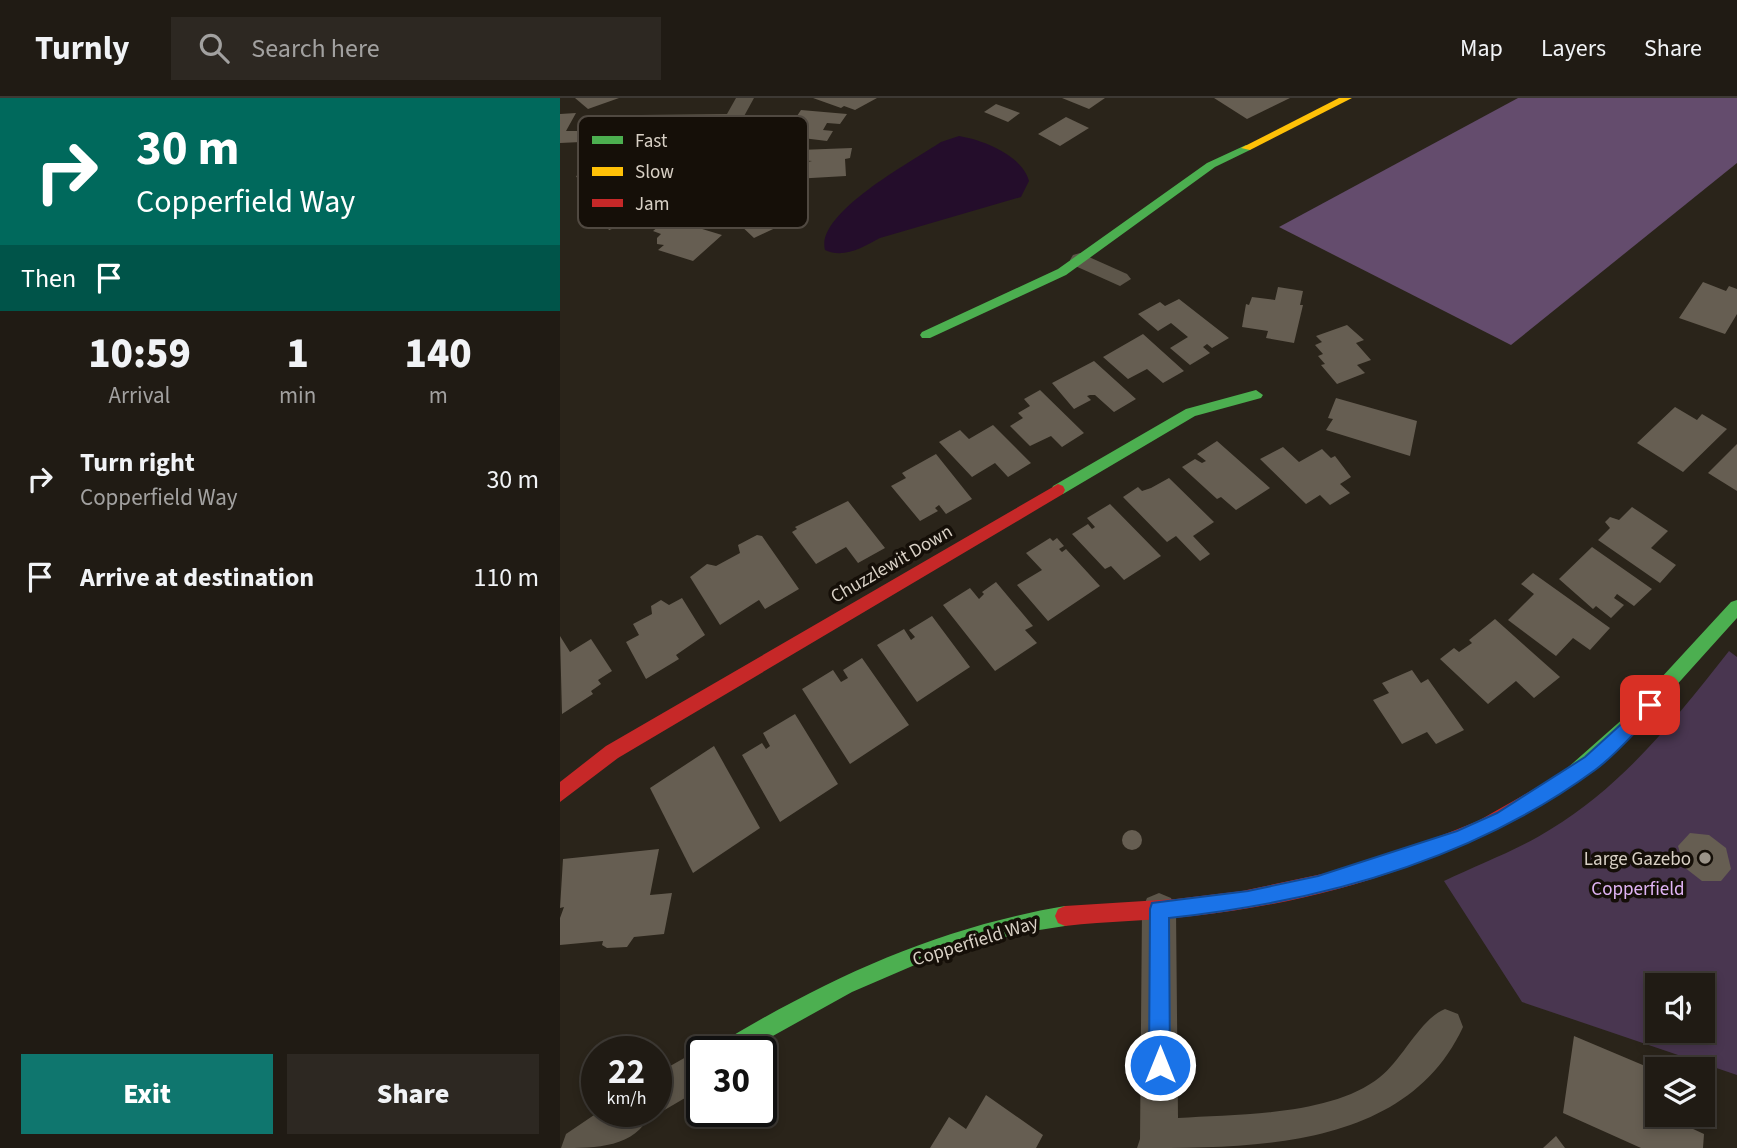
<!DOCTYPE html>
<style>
body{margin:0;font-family:"Source Sans 3",sans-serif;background:#2d2822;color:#f1f3f6;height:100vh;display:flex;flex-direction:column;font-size:26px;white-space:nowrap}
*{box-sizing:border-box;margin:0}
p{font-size:23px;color:#a2a1a0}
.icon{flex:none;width:38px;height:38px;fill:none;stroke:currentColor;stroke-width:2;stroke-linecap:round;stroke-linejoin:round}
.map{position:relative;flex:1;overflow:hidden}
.panel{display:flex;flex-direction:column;background:#201b14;width:560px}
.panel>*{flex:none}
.top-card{background:#00695c;color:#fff;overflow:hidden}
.controls{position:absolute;left:1085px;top:875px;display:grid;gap:14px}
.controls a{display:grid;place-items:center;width:70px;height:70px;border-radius:0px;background:#201b14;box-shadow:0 4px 10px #0003,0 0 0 2px #3d3934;font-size:35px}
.speed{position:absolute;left:21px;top:938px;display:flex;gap:14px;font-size:35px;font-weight:700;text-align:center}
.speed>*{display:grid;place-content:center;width:91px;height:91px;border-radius:50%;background:#201b14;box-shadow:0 4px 10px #0003,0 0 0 2px #3d3934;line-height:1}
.speed small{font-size:18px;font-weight:400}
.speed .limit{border:4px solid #111;border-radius:10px;background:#fff;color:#111}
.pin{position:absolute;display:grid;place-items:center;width:60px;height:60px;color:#fff;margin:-30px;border-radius:14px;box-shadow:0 4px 10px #0006}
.me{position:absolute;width:77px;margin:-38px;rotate:0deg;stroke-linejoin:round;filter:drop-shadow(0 0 5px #0008)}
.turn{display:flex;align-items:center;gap:24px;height:147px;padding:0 21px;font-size:32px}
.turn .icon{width:91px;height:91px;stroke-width:2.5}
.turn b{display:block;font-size:49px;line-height:60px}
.then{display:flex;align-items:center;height:66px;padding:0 21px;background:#0003;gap:14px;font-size:26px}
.eta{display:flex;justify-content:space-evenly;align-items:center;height:119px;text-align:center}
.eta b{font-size:42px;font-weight:800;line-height:49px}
.button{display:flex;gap:14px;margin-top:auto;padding:14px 21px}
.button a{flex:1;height:80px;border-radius:0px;background:#0f766e;color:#fff;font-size:28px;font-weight:800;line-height:80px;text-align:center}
.button a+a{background:#2d2822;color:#f1f3f6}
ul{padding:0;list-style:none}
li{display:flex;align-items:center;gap:21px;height:98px;padding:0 21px}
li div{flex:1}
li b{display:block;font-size:26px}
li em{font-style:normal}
header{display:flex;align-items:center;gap:42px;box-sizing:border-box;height:98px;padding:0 35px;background:#201b14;border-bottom:2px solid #3d3934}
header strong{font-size:33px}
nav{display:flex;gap:38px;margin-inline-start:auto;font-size:24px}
.search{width:490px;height:63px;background:#2d2822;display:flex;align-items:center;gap:18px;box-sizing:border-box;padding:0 24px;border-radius:0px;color:#a2a1a0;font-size:26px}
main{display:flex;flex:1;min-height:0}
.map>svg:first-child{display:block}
.green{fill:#493650;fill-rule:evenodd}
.forest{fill:#644c6d}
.water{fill:#240d2b}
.building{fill:#665e52}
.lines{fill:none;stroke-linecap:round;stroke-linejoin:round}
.street{fill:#5d564a;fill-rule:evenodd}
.fast{fill:#4caf50;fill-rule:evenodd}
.slow{fill:#ffc107;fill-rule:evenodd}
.jam{fill:#c62828;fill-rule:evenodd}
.route{fill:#1a73e8;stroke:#114b97;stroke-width:2}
.poi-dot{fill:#9b9489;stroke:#150f08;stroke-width:2.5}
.labels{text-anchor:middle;stroke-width:7;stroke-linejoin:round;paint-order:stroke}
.street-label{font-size:19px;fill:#d8d0c5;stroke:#150f08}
.poi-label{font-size:19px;fill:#d8d0c5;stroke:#150f08;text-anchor:end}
.park-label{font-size:19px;fill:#e0b4f4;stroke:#150f08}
.key{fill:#150f08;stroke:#504941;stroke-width:2}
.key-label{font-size:19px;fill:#d8d0c5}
</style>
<header>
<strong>Turnly</strong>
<div class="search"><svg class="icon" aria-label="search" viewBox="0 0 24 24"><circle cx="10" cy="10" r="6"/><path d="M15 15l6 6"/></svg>Search here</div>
<nav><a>Map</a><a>Layers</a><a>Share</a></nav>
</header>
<main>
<section class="panel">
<div class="top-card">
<div class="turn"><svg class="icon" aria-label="right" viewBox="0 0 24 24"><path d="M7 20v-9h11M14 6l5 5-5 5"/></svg><div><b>30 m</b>Copperfield Way</div></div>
<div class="then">Then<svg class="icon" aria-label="arrive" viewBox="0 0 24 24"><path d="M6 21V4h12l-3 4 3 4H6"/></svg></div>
</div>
<div class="eta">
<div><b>10:59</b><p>Arrival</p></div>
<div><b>1</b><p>min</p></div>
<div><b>140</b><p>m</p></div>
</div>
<ul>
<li><svg class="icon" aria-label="right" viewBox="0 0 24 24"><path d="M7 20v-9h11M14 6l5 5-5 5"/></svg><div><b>Turn right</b><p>Copperfield Way</p></div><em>30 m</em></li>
<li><svg class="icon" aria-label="arrive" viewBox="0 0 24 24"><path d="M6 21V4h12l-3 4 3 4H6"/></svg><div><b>Arrive at destination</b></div><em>110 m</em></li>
</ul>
<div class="button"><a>Exit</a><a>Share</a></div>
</section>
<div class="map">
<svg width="1177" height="1050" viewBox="0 0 1177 1050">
<rect width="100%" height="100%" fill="#2a241a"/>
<!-- green -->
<path class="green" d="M1169,553L1177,559V977L962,904L884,783C919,766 958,752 991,731C1065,686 1116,620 1169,553ZM1097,887H1143V933H1097Z"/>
<!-- forest -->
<path class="forest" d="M958,0H1177V65L951,247L719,129Z"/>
<!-- water -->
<path class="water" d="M399,38C423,42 462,57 469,83L461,99L320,140C303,149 284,161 265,152C255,115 353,63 381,44Z"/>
<!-- building -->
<g class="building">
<path d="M15,0H59L28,11Z"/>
<path d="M253,0H317L295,12L284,8L281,10Z"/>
<path d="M502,0H545L529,11Z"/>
<path d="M654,0H730L687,21Z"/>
<path d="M436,6L460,15L448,24L424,14Z"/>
<path d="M241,12L287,16L280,26L267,25L263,32L273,33L267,43L210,36L218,25H248L235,21Z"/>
<path d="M16,15L6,33H27L21,44L0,45V16Z"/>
<path d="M506,19L529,30L500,48L478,36Z"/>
<path d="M292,50L290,60L285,61L286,78L234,81L236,72L241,71L243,65L252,63L237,62L239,52Z"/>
<path d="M42,69L59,91L68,88L73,94L64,97L82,119L78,122L49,132L24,94L31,91L27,86L22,88L16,78Z"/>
<path d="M213,99L220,106L229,102L245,116L194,140L178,125L186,121L180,114Z"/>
<path d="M124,108L144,114L129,127L162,137L133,163L98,152L104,147L97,146V140L101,136L93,133Z"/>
<path d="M1143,184L1166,193L1169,188L1177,191V216L1165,236L1119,220Z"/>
<path d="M718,189L743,193L740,207H743L734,245L706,240L708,233L682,229L686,206L689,207L692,199L715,202Z"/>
<path d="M619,201L669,240L652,250L647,246L643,249L650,255L630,267L610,250L628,239L611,225L598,233L578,216L600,204L605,208Z"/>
<path d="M787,227L804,242L796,245L811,262L797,267L805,275L777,286L761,267L765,266L758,258L763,256L755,247L762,244L756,238Z"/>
<path d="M583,236L624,273L603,285L587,271L568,281L543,259Z"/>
<path d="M534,263L576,301L554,314L535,297H530L527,298L531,302L514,311L492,285Z"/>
<path d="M480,292L524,335L502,349L491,338L470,348L450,328L463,320L458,315L470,308L464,301Z"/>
<path d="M776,300L857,323L850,358L766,332L773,321L768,320Z"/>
<path d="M1115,309L1137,322L1142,316L1167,331L1123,374L1077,345Z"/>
<path d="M433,327L471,365L448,379L435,365L412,379L379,344L400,332L409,341Z"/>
<path d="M657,343L710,390L676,412L661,399L657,401L622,369L635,361L642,365L646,363L637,356Z"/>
<path d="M1177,346V393L1148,375Z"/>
<path d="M723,349L739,364L762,351L771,360L775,358L791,379L780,386L790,395L770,407L760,397L746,406L700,361Z"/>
<path d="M376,356L412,401L386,416L379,407L375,410L378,413L360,423L331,388L346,380L342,375Z"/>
<path d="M609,380L654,424L633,438L650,456L640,463L616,438L607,444L563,399L578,389L582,393L591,390Z"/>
<path d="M288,403L325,450L298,465L286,449L256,466L232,434L237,431L235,429Z"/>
<path d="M550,406L601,458L564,482L551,468L545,471L512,436L528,426L532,431L535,429L527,420Z"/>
<path d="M1072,409L1108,433L1091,450L1116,467L1100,485L1038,442L1050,430L1045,424L1050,419L1059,422Z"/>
<path d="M197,437L202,438L239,491L205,511L199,502L160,527L130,479L147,466L156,468L180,455L178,447Z"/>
<path d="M490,440L493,443L497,440L504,448L499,451L502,454L506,451L540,488L488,523L457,487L482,472L466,455Z"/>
<path d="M1032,449L1092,491L1074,508L1057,496L1054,500L1064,507L1051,520L1036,508L1033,511L999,481Z"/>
<path d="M973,475L1050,530L1030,552L1013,540L996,558L948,522L974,496L961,486Z"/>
<path d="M436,484L473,528L465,532L477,545L435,573L383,507L410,490L419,501L424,496L422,494Z"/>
<path d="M122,500L145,537L116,557L119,561L86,581L66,544L79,537L73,526L92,516L91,508L101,502L109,507Z"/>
<path d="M372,518L410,569L357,604L317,547L344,531L351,542L355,539L349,532Z"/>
<path d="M935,521L1000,579L974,600L956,583L928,606L880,561L894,550L899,554L912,545L909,542Z"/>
<path d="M0,538L10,554L31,541L52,573L38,582L41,586L31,593L33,596L2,616Z"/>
<path d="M302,560L349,627L290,666L242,591L273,572L281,584L288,580L283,572Z"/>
<path d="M852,572L861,585L868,581L904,632L876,646L867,634L842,646L813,602L829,595L822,585Z"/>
<path d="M235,616L278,686L220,724L182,657L202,645L206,651L210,648L203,635Z"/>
<path d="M154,648L200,730L133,775L90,690Z"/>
<circle cx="572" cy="742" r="10"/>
<path d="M1130,735L1149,737L1166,750L1171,771L1161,783H1142L1124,769L1118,748Z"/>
<path d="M99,751L90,797L112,795L104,836L74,839L67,849L47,850L42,847L43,843L0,847V820L4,809L0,810L3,761Z"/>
<path d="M1014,938L1097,973V1017H1132L1131,1030L1144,1036L1143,1050H1081L1003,1015Z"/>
<path d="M426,997L483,1037L476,1050H370L389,1019L406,1031Z"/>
<path d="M996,1038L1005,1050H983Z"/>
</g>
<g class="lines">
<!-- street -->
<g class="street">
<path d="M176,0H194L177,31L184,78L174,84L164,78L159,31L161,27H80L71,22L80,17L167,16Z"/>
<path d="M520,155L567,176L571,181L560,188L513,167L510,162L513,157Z"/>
<path d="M599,795L611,800L616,812L618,1020C677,1016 772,1018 820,979C843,961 860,921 885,911L898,916L903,929C847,1050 698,1050 577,1050L580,1041L582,812L587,800Z"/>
<path d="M142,950L152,954H142V990L96,1017L91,1015C75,1050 36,1050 1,1050L6,1036L40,1013H96V976Z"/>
</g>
<!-- fast -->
<g class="fast">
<path d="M686,47L691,50L690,52L655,69L506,177L370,240H362L360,237L362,234L498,171L647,65Z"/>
<path d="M696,292L703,297L701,300L635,318L503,396H493L491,392L493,388L626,311Z"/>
<path d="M1177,502V520L1077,631L1017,684L1011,686L1005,684L1002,678L1005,672L1065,619L1171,504Z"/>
<path d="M505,808L512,811L515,818L512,825L505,828L460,835L371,860L292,894L184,954H154L157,947C268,880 376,830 505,808Z"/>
</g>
<!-- slow -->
<path class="slow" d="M779,0H792L690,52L681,50Z"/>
<!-- jam -->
<g class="jam">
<path d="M498,386L503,388L505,392L503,396L58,660L0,704V684L46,648Z"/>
<path d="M1011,670L1017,672L1020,678L1017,684C898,761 774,802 633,818C590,823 548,823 505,828L498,825L495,818L498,811L505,808L616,801L682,793L781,772L830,758L918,723Z"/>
</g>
</g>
<!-- route -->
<path class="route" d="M1090,600L1096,602L1098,607L1096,613C1076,632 1057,656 1035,672C911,763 759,804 609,820L610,967L607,974L600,977L592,974L589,967L590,811L592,805L688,793L758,778L897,733L937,715L1025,659Z"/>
<!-- markers -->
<circle class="poi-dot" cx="1145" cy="760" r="7"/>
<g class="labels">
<!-- street labels -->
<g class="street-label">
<text transform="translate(331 465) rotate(-30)" y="7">Chuzzlewit Down</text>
<text transform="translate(415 842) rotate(-17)" y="7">Copperfield Way</text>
</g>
<!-- poi labels -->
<g class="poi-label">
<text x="1131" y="767">Large Gazebo</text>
</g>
<!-- park labels -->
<g class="park-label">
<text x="1078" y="797">Copperfield</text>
</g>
</g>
<!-- legend -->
<rect x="18" y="18" width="230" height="112" rx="10" class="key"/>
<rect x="32" y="38" width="31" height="8" fill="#4caf50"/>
<rect x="32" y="69" width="31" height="9" fill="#ffc107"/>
<rect x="32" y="101" width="31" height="8" fill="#c62828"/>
<g class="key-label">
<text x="75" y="49">Fast</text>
<text x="75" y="80">Slow</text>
<text x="75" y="112">Jam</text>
</g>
</svg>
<div class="controls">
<a><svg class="icon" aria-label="sound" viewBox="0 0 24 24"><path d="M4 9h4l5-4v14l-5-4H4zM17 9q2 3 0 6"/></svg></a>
<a><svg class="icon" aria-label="layers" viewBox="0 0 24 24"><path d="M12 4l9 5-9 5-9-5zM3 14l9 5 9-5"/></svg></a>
</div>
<div class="speed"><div>22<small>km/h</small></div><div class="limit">30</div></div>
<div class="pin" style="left:1090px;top:607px;background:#d93025"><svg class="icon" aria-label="arrive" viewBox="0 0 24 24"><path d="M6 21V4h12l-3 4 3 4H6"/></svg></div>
<svg class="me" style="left:600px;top:967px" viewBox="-20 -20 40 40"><circle r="17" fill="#1a73e8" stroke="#fff" stroke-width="3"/><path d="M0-11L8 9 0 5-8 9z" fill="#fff"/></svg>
</div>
</main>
